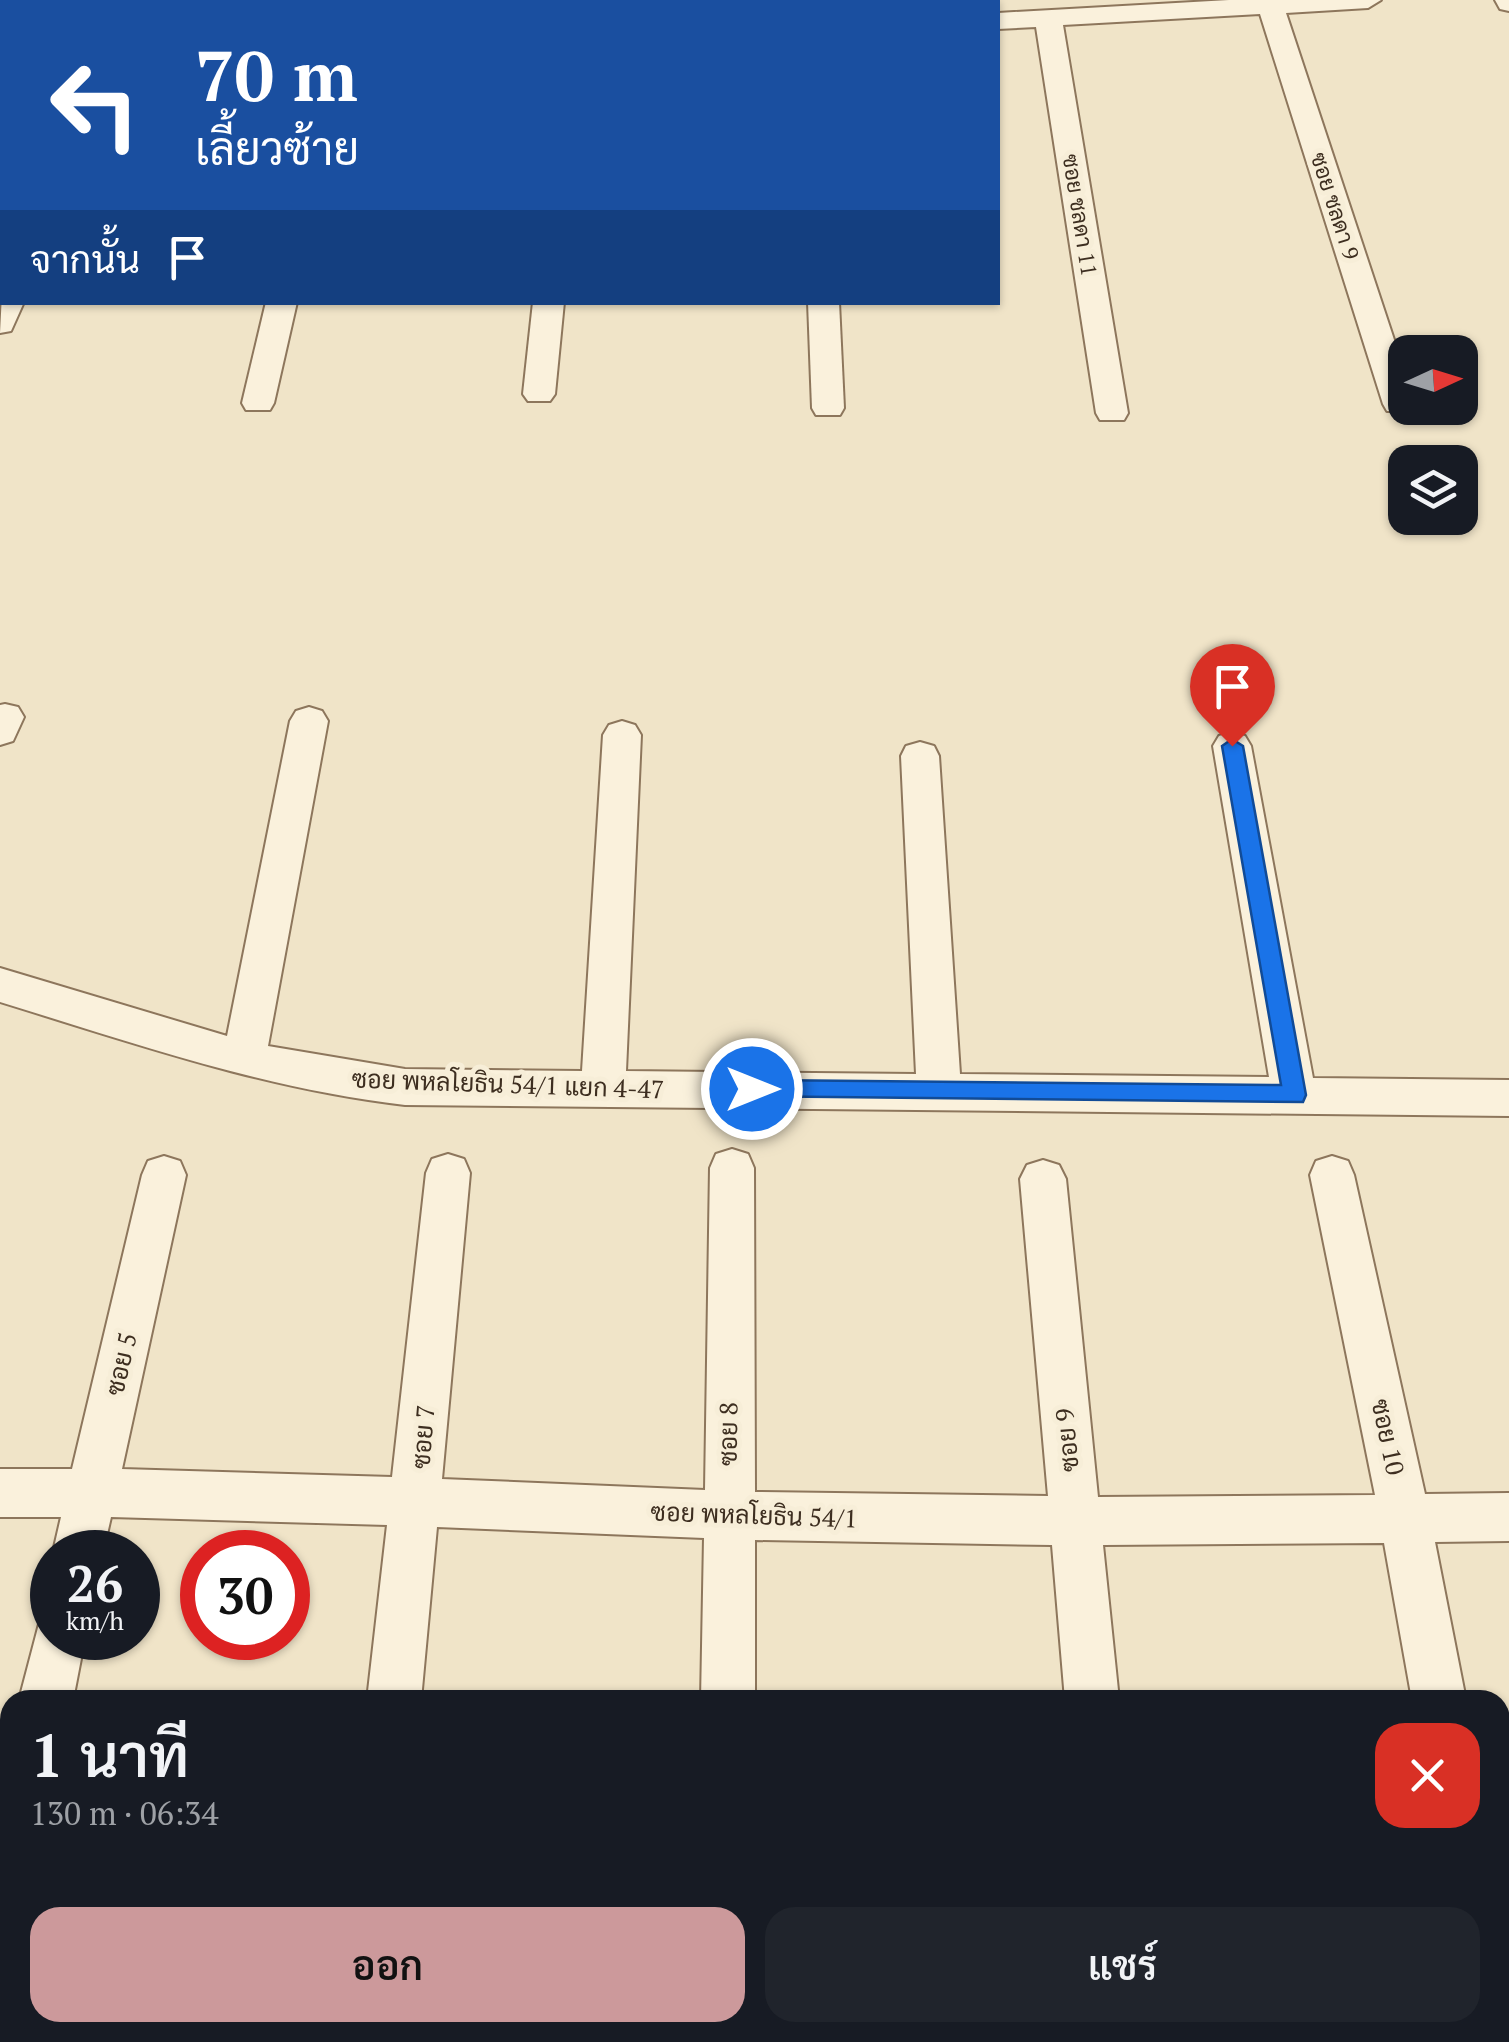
<!DOCTYPE html>
<html lang="th">
<meta charset="utf-8">
<style>
body{margin:0;font-family:"PT Serif",Sarabun,serif;background:#20242c;color:#f1f3f6;height:100vh;display:flex;flex-direction:column;font-size:38px;white-space:nowrap}
*{box-sizing:border-box;margin:0}
p{font-size:32px;color:#9ea1a6}
.icon{flex:none;width:55px;height:55px;fill:none;stroke:currentColor;stroke-width:2;stroke-linecap:round;stroke-linejoin:round}
.map{position:relative;flex:1;overflow:hidden}
.details{position:absolute;left:0px;top:1690px;width:1510px;height:352px;display:flex;flex-direction:column;background:#171b24;border-radius:30px 30px 0 0;box-shadow:0 2px 8px #0004}
.details>*{flex:none}
.hud{position:absolute;left:0px;top:0px;width:1000px;height:305px;box-shadow:0 2px 8px #0004;background:#1a4fa0;color:#fff;overflow:hidden}
.needle{width:65px;rotate:86deg}
.controls{position:absolute;left:1388px;top:335px;display:grid;gap:20px}
.controls a{display:grid;place-items:center;width:90px;height:90px;border-radius:20px;background:#171b24;box-shadow:0 2px 8px #0004;font-size:50px}
.speed{position:absolute;left:30px;top:1530px;display:flex;gap:20px;font-size:50px;font-weight:700;text-align:center}
.speed>*{display:grid;place-content:center;width:130px;height:130px;border-radius:50%;background:#171b24;box-shadow:0 2px 8px #0004;line-height:1}
.speed small{font-size:25px;font-weight:400}
.speed .limit{border:15px solid #d22;background:#fff;color:#111}
.pin{position:absolute;display:grid;place-items:center;width:85px;height:85px;color:#fff;margin:-102px -42px;border-radius:50% 50% 50% 0;rotate:-45deg;box-shadow:0 0 10px #0007}
.pin .icon{rotate:45deg}
.me{position:absolute;width:110px;margin:-55px;rotate:90deg;stroke-linejoin:round;filter:drop-shadow(0 0 8px #0008)}
.turn{display:flex;align-items:center;gap:35px;height:210px;padding:0 30px;font-size:45px}
.turn .icon{width:130px;height:130px;stroke-width:2.5}
.turn b{display:block;font-size:70px;line-height:85px}
.then{display:flex;align-items:center;height:95px;padding:0 30px;background:#0003;gap:20px;font-size:38px}
.round{display:grid;place-items:center;flex:none;width:105px;height:105px;border-radius:30px;background:#20242c}
.head{display:flex;align-items:center;justify-content:space-between;height:170px;padding:0 30px}
h1{font-size:60px;font-weight:600;line-height:75px}
.button{display:flex;gap:20px;margin-top:auto;padding:20px 30px}
.button a{flex:1;height:115px;border-radius:30px;background:#cc999b;color:#111;font-size:40px;font-weight:600;line-height:115px;text-align:center}
.button a+a{background:#20242c;color:#f1f3f6}
.map>svg:first-child{display:block}
.lines{fill:none;stroke-linecap:round;stroke-linejoin:round}
.minor-casing{stroke:#8d765c;stroke-width:4}
.minor{fill:#faf1dc;fill-rule:evenodd}
.route{fill:#1a73e8;stroke:#114b97;stroke-width:2.5}
.labels{text-anchor:middle;stroke-width:10;stroke-linejoin:round;paint-order:stroke}
.far-street-label{font-size:22px;fill:#3d2e20;stroke:#f7eed8}
.street-label{font-size:25px;fill:#3d2e20;stroke:#f7eed8}
</style>
<div class="map">
<svg width="1509" height="2042" viewBox="0 0 1509 2042">
<rect width="100%" height="100%" fill="#f0e4c8"/>
<g class="lines">
<!-- minor casing -->
<g class="minor-casing">
<g id="minor">
<path d="M1229,0H1381L1368,8L1286,13L1405,373V408H1413L1411,411H1387L1383,404L1260,14L1063,25L1128,413L1124,420H1100L1096,413L1036,27L998,29V13Z"/>
<path d="M1495,0H1509V11L1500,9Z"/>
<rect x="0" y="110" width="2" height="16"/>
<path d="M2,294V302H24L11,331L0,333Z"/>
<path d="M266,302H297L274,403L270,410H246L242,403Z"/>
<path d="M533,302H564L555,394L550,401H528L523,394Z"/>
<path d="M808,302H839L844,408L840,415H816L812,408Z"/>
<path d="M5,704L18,707L24,717L13,741L0,745V705Z"/>
<path d="M309,707L322,711L328,721L268,1046L405,1069L582,1071L603,735L609,725L622,721L635,725L641,735L626,1071L916,1074L901,756L906,746L920,742L934,746L939,756L960,1074L1269,1077L1213,746L1219,736L1232,732L1245,736L1251,746L1313,1078L1509,1080V1116L405,1105C265,1089 134,1043 0,1002V968L227,1036L290,721L296,711Z"/>
<path d="M732,1149L748,1154L754,1168L755,1492L1048,1496L1020,1179L1027,1165L1043,1160L1059,1165L1066,1179L1098,1497L1375,1495L1310,1175L1316,1161L1332,1156L1348,1161L1354,1175L1425,1494L1509,1493V1541L1435,1542L1466,1700H1412L1384,1543L1103,1545L1119,1700H1065L1052,1545L755,1540V1700H701L704,1538L437,1527L421,1700H367L387,1525L111,1517L103,1552H53L61,1517H0V1469H72L142,1175L148,1161L164,1156L180,1161L186,1175L122,1469L392,1477L426,1173L432,1159L448,1154L464,1159L470,1173L442,1479L705,1490L710,1168L716,1154Z"/>
<path d="M52,1615V1638H85L73,1700H19L40,1620Z"/>
<path d="M12,2032H212L216,2042H8Z"/>
<path d="M397,2032H1454V2034L1451,2042H393Z"/>
</g>
</g>
<!-- minor -->
<use href="#minor" class="minor"/>
</g>
<!-- route -->
<path class="route" d="M1232,739L1243,746L1306,1095L1303,1102L744,1096L741,1089L744,1082L752,1080L1281,1085L1222,746Z"/>
<g class="labels">
<!-- far-street labels -->
<g class="far-street-label">
<text transform="translate(1335 206) rotate(72)" y="8">ซอย ชลดา 9</text>
<text transform="translate(1080 215) rotate(81)" y="8">ซอย ชลดา 11</text>
</g>
<!-- street labels -->
<g class="street-label">
<text transform="translate(508 1084) rotate(2)" y="9">ซอย พหลโยธิน 54/1 แยก 4-47</text>
<text transform="translate(121 1364) rotate(-77)" y="9">ซอย 5</text>
<text transform="translate(728 1434) rotate(-89)" y="9">ซอย 8</text>
<text transform="translate(423 1437) rotate(-85)" y="9">ซอย 7</text>
<text transform="translate(1388 1437) rotate(78)" y="9">ซอย 10</text>
<text transform="translate(1067 1440) rotate(-95)" y="9">ซอย 9</text>
<text transform="translate(754 1515) rotate(2)" y="9">ซอย พหลโยธิน 54/1</text>
</g>
</g>
</svg>
<div class="controls">
<a><svg class="needle" viewBox="-14 -14 28 28"><path d="M0-13l5 13h-10z" fill="#e53935"/><path d="M0 13l5-13h-10z" fill="#9ea1a6"/></svg></a>
<a><svg class="icon" aria-label="layers" viewBox="0 0 24 24"><path d="M12 4l9 5-9 5-9-5zM3 14l9 5 9-5"/></svg></a>
</div>
<div class="speed"><div>26<small>km/h</small></div><div class="limit">30</div></div>
<div class="pin" style="left:1232px;top:746px;background:#d93025"><svg class="icon" aria-label="arrive" viewBox="0 0 24 24"><path d="M6 21V4h12l-3 4 3 4H6"/></svg></div>
<svg class="me" style="left:752px;top:1089px" viewBox="-20 -20 40 40"><circle r="17" fill="#1a73e8" stroke="#fff" stroke-width="3"/><path d="M0-11L8 9 0 5-8 9z" fill="#fff"/></svg>
<div class="hud">
<div class="turn"><svg class="icon" aria-label="left" viewBox="0 0 24 24"><path d="M17 20v-9H6M10 6l-5 5 5 5"/></svg><div><b>70 m</b>เลี้ยวซ้าย</div></div>
<div class="then">จากนั้น<svg class="icon" aria-label="arrive" viewBox="0 0 24 24"><path d="M6 21V4h12l-3 4 3 4H6"/></svg></div>
</div>
<section class="details">
<div class="head"><div><h1>1 นาที</h1><p>130 m · 06:34</p></div><a class="round" style="background:#d93025;color:#fff"><svg class="icon" aria-label="close" viewBox="0 0 24 24"><path d="M6 6l12 12M18 6L6 18"/></svg></a></div>
<div class="button"><a>ออก</a><a>แชร์</a></div>
</section>
</div>
